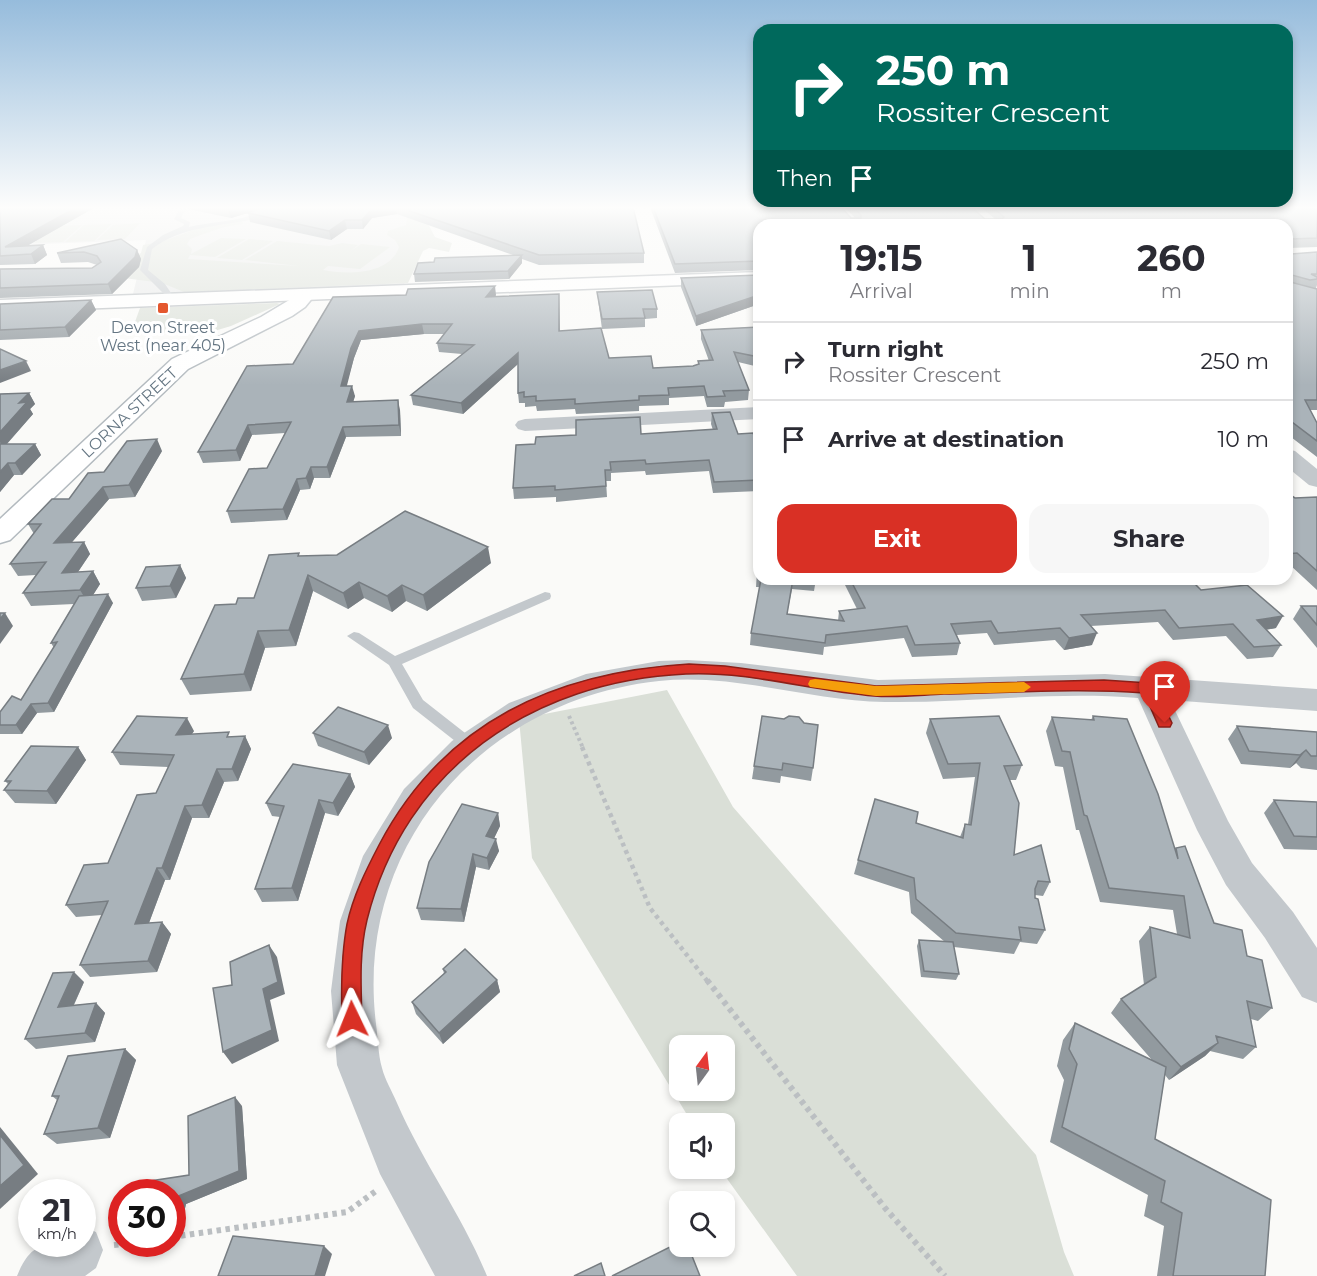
<!DOCTYPE html>
<style>
body{margin:0;font-family:Montserrat,sans-serif;background:#f7f7f7;color:#2b2b33;height:100vh;display:flex;flex-direction:column;font-size:22px;white-space:nowrap}
*{box-sizing:border-box;margin:0}
p{font-size:20px;color:#7c7c81}
.icon{flex:none;width:33px;height:33px;fill:none;stroke:currentColor;stroke-width:2;stroke-linecap:round;stroke-linejoin:round}
.map{position:relative;flex:1;overflow:hidden}
.side{position:absolute;left:753px;top:219px;width:540px;height:366px;display:flex;flex-direction:column;background:#fff;border-radius:18px;box-shadow:0 3px 9px #0003}
.side>*{flex:none}
.guide{position:absolute;left:753px;top:24px;width:540px;height:183px;border-radius:18px;box-shadow:0 3px 9px #0003;background:#00695c;color:#fff;overflow:hidden}
.needle{width:39px;rotate:15deg}
.buttons{position:absolute;left:669px;top:1035px;display:grid;gap:12px}
.buttons a{display:grid;place-items:center;width:66px;height:66px;border-radius:12px;background:#fff;box-shadow:0 3px 9px #0003;font-size:30px}
.speed{position:absolute;left:18px;top:1179px;display:flex;gap:12px;font-size:30px;font-weight:700;text-align:center}
.speed>*{display:grid;place-content:center;width:78px;height:78px;border-radius:50%;background:#fff;box-shadow:0 3px 9px #0003;line-height:1}
.speed small{font-size:15px;font-weight:400}
.speed .limit{border:9px solid #d22;background:#fff;color:#111}
.pin{position:absolute;display:grid;place-items:center;width:51px;height:51px;color:#fff;margin:-62px -26px;border-radius:50% 50% 50% 0;rotate:-45deg;box-shadow:0 0 6px #0007}
.pin .icon{rotate:45deg}
.me{position:absolute;width:66px;margin:-33px;rotate:358deg;stroke-linejoin:round;filter:drop-shadow(0 0 4px #0008)}
.turn{display:flex;align-items:center;gap:21px;height:126px;padding:0 24px;font-size:27px}
.turn .icon{width:78px;height:78px;stroke-width:2.5}
.turn b{display:block;font-size:42px;line-height:51px}
.then{display:flex;align-items:center;height:57px;padding:0 24px;background:#0003;gap:12px;font-size:22px}
.eta{display:flex;justify-content:space-evenly;align-items:center;height:102px;text-align:center}
.eta b{font-size:36px;font-weight:700;line-height:42px}
.cta{display:flex;gap:12px;margin-top:auto;padding:12px 24px}
.cta a{flex:1;height:69px;border-radius:18px;background:#d93025;color:#fff;font-size:24px;font-weight:700;line-height:69px;text-align:center}
.cta a+a{background:#f7f7f7;color:#2b2b33}
ul{padding:0;list-style:none}
li{display:flex;align-items:center;gap:18px;height:78px;padding:0 24px;border-top:2px solid #e1e1e2}
li div{flex:1}
li b{display:block;font-size:22px}
li em{font-style:normal}
.map>svg:first-child{display:block}
.built{fill:#e8e9e9}
.green{fill:#dadfd7;fill-rule:evenodd}
.lines{fill:none;stroke-linecap:round;stroke-linejoin:round}
.secondary-casing{stroke:#b3babf;stroke-width:3}
.primary-casing{stroke:#b5babe;stroke-width:3}
.path-far2{stroke:#bbbfc2;stroke-width:4;stroke-dasharray:3 3;stroke-linecap:butt}
.path-far1{stroke:#bbbfc2;stroke-width:4.5;stroke-dasharray:4 4;stroke-linecap:butt}
.path{stroke:#bbbfc2;stroke-width:6;stroke-dasharray:4.5 4.5;stroke-linecap:butt}
.lane{fill:#c3c8cc;fill-rule:evenodd}
.street{fill:#c3c8cc;fill-rule:evenodd}
.secondary{fill:#fff;fill-rule:evenodd}
.primary{fill:#fff;fill-rule:evenodd}
.wall{fill:#929a9f}
.shaded-wall{fill:#777d82}
.building{fill:#aab3b9;stroke:#777d82;stroke-width:1.5}
.route{fill:#d93025;stroke:#8d1f18;stroke-width:1.5}
.slow{fill:#f59e0b}
.poi-dot{fill:#e4572e;stroke:#fff;stroke-width:2}
.labels{text-anchor:middle;stroke-width:6;stroke-linejoin:round;paint-order:stroke}
.far-poi-label{font-size:16px;fill:#657683;stroke:#fff}
.far-street-label{font-size:16px;fill:#657683;stroke:#fff}
</style>
<div class="map">
<svg width="1317" height="1276" viewBox="0 0 1317 1276">
<rect width="100%" height="100%" fill="#fafaf8"/>
<!-- built -->
<path class="built" d="M0,207H426L404,285L133,294L146,240L18,245Z"/>
<!-- green -->
<g class="green">
<path d="M379,207H440L427,222L435,237L452,243L449,252L429,248L423,251L408,283L184,292L162,283L124,278L131,258L141,253L143,245L161,242L207,225L242,221L243,224C225,225 207,233 190,239L187,244L192,249L191,254L221,238L246,239L215,257L190,255L188,259L299,266L245,260L277,241L329,246L342,243L358,245L351,251L361,244L390,247L360,269L328,266L323,270C347,275 390,275 399,247L395,240L387,235L388,231L406,225L408,213Z"/>
<path d="M140,223L125,239L97,240L113,225Z"/>
<path d="M112,224L94,241L65,242L84,225Z"/>
<path d="M82,225L63,242L34,243L54,226Z"/>
<path d="M249,239L273,241L242,260L217,258Z"/>
<path d="M277,303L280,304L231,326L211,332L131,333L140,308Z"/>
<path d="M667,690L733,807L1036,1155L1064,1252L1074,1276H797L720,1169L724,1168V1124L692,1123L532,858L519,719ZM680,1046H724V1090H680Z"/>
</g>
<g class="lines">
<!-- secondary casing -->
<g class="secondary-casing">
<path id="secondary" d="M305,290L312,292L314,296L305,307L292,316L188,369L10,540L0,543V519L172,359L261,317L291,299L298,292Z"/>
</g>
<!-- primary casing -->
<g class="primary-casing">
<path id="primary" d="M759,272V282L0,312V300Z"/>
</g>
<!-- path-far2 -->
<path class="path-far2" d="M569,716L583,748"/>
<!-- path-far1 -->
<path class="path-far1" d="M582,747L650,908L708,982"/>
<!-- path -->
<g class="path">
<path d="M707,980L885,1208L945,1276"/>
<path d="M172,1237L347,1212L376,1191"/>
<path d="M114,1245L124,1244"/>
</g>
<!-- lane -->
<g class="lane">
<path d="M181,207H187L181,218L190,222L189,227C210,222 232,222 252,215C260,212 266,206 274,207L265,214L253,219C219,227 181,226 152,249L148,270L165,284L175,299L171,301L140,270L147,247L163,235L183,226L184,224L174,219Z"/>
<path d="M545,592L550,593L551,596L550,599L402,664L423,700L474,740L477,744L474,748L469,750L464,748L413,708L389,665L347,636L354,632L359,633L395,656Z"/>
</g>
<!-- street -->
<g class="street">
<path d="M965,207H1004C996,214 977,213 966,211Z"/>
<path d="M759,407V419L525,431L518,429L515,425L518,421L525,419Z"/>
<path d="M1287,449L1295,451L1317,469V487L1309,485L1287,467Z"/>
<path d="M687,660L741,663L878,680L1105,674L1317,689V711L1170,700L1228,821L1252,863L1293,912L1317,948V1003L1302,997L1265,938L1226,885L1197,830L1138,698C1053,691 970,703 885,702C810,701 735,673 659,681C483,700 354,844 376,1024C378,1038 378,1054 382,1068C385,1080 392,1091 397,1103C423,1163 462,1215 487,1276H435L380,1174L337,1065L331,991L340,921L363,856L404,789L452,741L509,703L586,674L659,661Z"/>
<path d="M82,1226L96,1232L103,1250L96,1268L85,1276H17C32,1239 47,1244 82,1244Z"/>
</g>
<!-- secondary -->
<use href="#secondary" class="secondary"/>
<!-- primary -->
<use href="#primary" class="primary"/>
</g>
<!-- wall -->
<g class="wall">
<path d="M0,207H91L92,209L27,246L43,245L47,255L35,264L0,265Z"/>
<path d="M187,207H538L644,253V263L539,265L522,259V263L509,279L415,282L414,274L434,262L513,255L397,214L372,218L363,229H347L331,240L250,222L248,213L255,211L231,218L188,209Z"/>
<path d="M650,207H841L851,218H855L845,207H971L985,219H995L981,207H1317V247L1289,248V251L1291,254L1317,252V285L1316,288L1317,289V410H1310L1317,423V457L1287,434V225H759V270L675,273Z"/>
<path d="M137,250L141,259L139,267L112,294L0,298V269L92,268L97,265L88,262L61,263L57,253Z"/>
<path d="M759,275V304L696,326L681,287V278Z"/>
<path d="M597,292L657,309V318L645,319V327L602,329Z"/>
<path d="M559,294L560,331L609,358L653,368L693,366L698,365V361H709L701,339V330L759,327V367L738,362L749,390L748,400L725,402L724,407H707L704,396L669,398V405L639,406V411L576,414L575,409L537,411L536,406L525,407V403H519L518,393V364L463,414L413,405L411,395L462,354L439,352L437,343L444,334H424L361,340L354,358L346,386L355,396L353,402L400,410L401,436L346,437L330,478H314L310,489L300,490L287,520L231,523L227,511L267,468L285,433L252,435L240,461L203,463L198,452L293,364L333,297L496,295L495,297Z"/>
<path d="M91,300L96,310L69,337L0,340V304Z"/>
<path d="M29,393L35,404L30,409L33,414L7,444H35L41,455L22,475H14L0,492V394Z"/>
<path d="M712,413L738,434L755,438H759V491L713,493L709,471L646,475L645,471L611,473V481H606L607,497L556,502V497L514,499L513,488L535,444L713,430L711,424Z"/>
<path d="M162,451L135,497L109,499L72,542H84L90,554L78,572L93,571L100,584L93,595L113,603L54,712L37,713L22,734H0V712L21,700L54,648L51,643L74,604L31,606L23,593L36,575L18,576L10,564L34,534L28,524L69,499L104,472Z"/>
<path d="M1287,493L1295,498L1317,497V590L1290,565H1287Z"/>
<path d="M759,494V512L755,511L756,499Z"/>
<path d="M758,555H759V579H816L814,591L792,589L787,614L838,621L839,611L857,609L842,579H1190L1201,590L1276,628L1266,630L1281,645L1273,657L1247,659L1226,636L1173,640L1158,622L1091,626L1092,645L1064,650L1055,640L994,645L987,633L957,635L960,643L957,655L912,657L904,638L824,647L823,655L750,645L751,633L760,587H756Z"/>
<path d="M300,556L491,563L427,611L406,601L392,612L364,598L348,609L313,591L296,646L265,648L251,691L190,695L181,679L236,604L254,598Z"/>
<path d="M180,565L186,578L176,598L142,601L136,588Z"/>
<path d="M1301,606H1317V648L1293,619Z"/>
<path d="M1093,716L1175,850L1176,848L1214,923L1247,956L1272,1008L1258,1021L1251,1019L1256,1047L1243,1059L1210,1051L1205,1056L1169,1080L1165,1075L1155,1139L1265,1276H1157L1164,1226L1144,1216L1148,1195L1050,1142L1064,1080L1057,1066L1063,1040L1075,1023L1152,1060L1111,1013L1121,999L1144,985L1139,941L1150,927L1177,934L1173,910L1100,902L1079,830H1076L1063,767L1055,766L1046,731L1052,717L1091,720Z"/>
<path d="M930,719L1022,765L1016,780H1010L1014,855L1050,882L1043,896L1035,895V898L1045,930L1037,944L1020,942L1014,954L954,947L959,974L956,980L921,977L917,946L919,940L945,942L911,913L909,892L854,874L875,799L916,823L960,837L965,824H968L975,777L943,779L926,733Z"/>
<path d="M804,723L813,768L811,781L781,776L780,783L752,779L754,766Z"/>
<path d="M1237,726L1317,732V770L1301,768L1296,763L1290,768L1241,764L1228,739Z"/>
<path d="M194,731L191,734L231,737L245,736L251,749L238,781L224,782L209,818H192L170,880H165L149,923L162,922L171,934L157,972L90,977L80,965L102,915L76,917L66,905L108,863L156,793L168,767L120,765L112,752Z"/>
<path d="M313,733L392,738L369,765L318,746Z"/>
<path d="M78,747L86,760L56,804L15,803L4,790L8,784L5,781Z"/>
<path d="M350,774L355,787L338,816L325,813L298,901L262,902L255,889L280,817L272,816L266,803Z"/>
<path d="M1274,800L1317,802V850L1284,849L1264,813Z"/>
<path d="M498,813L500,826L494,838L499,851L489,870L476,867L464,922L421,920L417,908Z"/>
<path d="M443,969L497,980L500,992L443,1044L416,1014L412,1002L444,974Z"/>
<path d="M84,982L74,1005L96,1003L105,1013L95,1042L36,1049L25,1039Z"/>
<path d="M125,1049L136,1060L110,1138L57,1144L44,1134L57,1100L52,1096Z"/>
<path d="M242,1106L247,1179L186,1204L182,1221L172,1223V1192L189,1175Z"/>
</g>
<!-- shaded-wall -->
<g class="shaded-wall">
<path d="M77,207H91L92,209L9,256L5,247Z"/>
<path d="M237,207H268L231,218L228,209Z"/>
<path d="M390,207H396L397,214L372,218L363,229L362,220L371,210Z"/>
<path d="M345,220L347,229L331,240L329,231Z"/>
<path d="M43,245L47,255L35,264L31,254Z"/>
<path d="M137,250L141,259L139,267L112,294L108,284Z"/>
<path d="M522,255V263L509,279L508,271Z"/>
<path d="M495,286L496,295L487,306L486,297Z"/>
<path d="M759,295V304L696,326V316Z"/>
<path d="M91,300L96,310L69,337L65,327Z"/>
<path d="M422,324L424,334L361,340L354,358L344,397L341,386L351,348L359,331Z"/>
<path d="M518,353L519,363L463,414L461,403Z"/>
<path d="M26,361L31,371L0,383V370Z"/>
<path d="M352,386L355,396L350,412L347,402Z"/>
<path d="M29,393L35,404L30,409L33,414L3,448L0,442V432L19,403Z"/>
<path d="M398,400L400,410L401,436L399,425Z"/>
<path d="M248,425L252,435L240,461L236,450Z"/>
<path d="M343,427L346,437L330,478L327,467Z"/>
<path d="M157,439L162,451L135,497L129,485Z"/>
<path d="M35,444L41,455L22,475L15,463Z"/>
<path d="M8,463L14,475L0,492V472Z"/>
<path d="M311,467L314,478L310,489L306,478Z"/>
<path d="M297,479L300,490L287,520L283,509Z"/>
<path d="M103,487L109,499L61,555L54,543Z"/>
<path d="M84,542L90,554L69,585L62,573Z"/>
<path d="M488,547L491,563L427,611L423,595Z"/>
<path d="M180,565L186,578L176,598L170,586Z"/>
<path d="M93,571L100,584L88,603L80,590Z"/>
<path d="M308,575L313,591L296,646L289,630Z"/>
<path d="M359,582L364,598L348,609L343,593Z"/>
<path d="M402,585L406,601L392,612L387,596Z"/>
<path d="M108,594L113,603L54,712L48,703Z"/>
<path d="M5,613L13,626L0,644V619Z"/>
<path d="M1283,616L1276,628L1250,632L1257,620Z"/>
<path d="M258,631L265,648L251,691L244,674Z"/>
<path d="M1097,633L1092,645L1064,650L1069,638Z"/>
<path d="M31,704L37,713L22,734L16,725Z"/>
<path d="M187,718L194,731L183,748L176,735Z"/>
<path d="M388,725L392,738L369,765L364,752Z"/>
<path d="M245,736L251,749L238,781L232,769Z"/>
<path d="M78,747L86,760L56,804L47,791Z"/>
<path d="M1306,750L1296,763L1290,768L1300,755Z"/>
<path d="M217,769L224,782L209,818L202,805Z"/>
<path d="M350,774L355,787L338,816L333,803Z"/>
<path d="M319,800L325,813L298,901L292,888Z"/>
<path d="M185,806L192,818L170,880L162,868Z"/>
<path d="M498,813L500,826L489,849L486,836Z"/>
<path d="M496,839L499,851L489,870L487,858Z"/>
<path d="M473,854L476,867L464,922L461,909Z"/>
<path d="M157,868L165,880L144,936L135,924Z"/>
<path d="M162,922L171,934L157,972L148,961Z"/>
<path d="M269,945L277,957L285,994L270,1000L279,1041L232,1064L223,1052Z"/>
<path d="M74,972L84,982L68,1017L58,1007Z"/>
<path d="M497,980L500,992L443,1044L439,1033Z"/>
<path d="M96,1003L105,1013L95,1042L85,1033Z"/>
<path d="M1218,1043L1205,1056L1169,1080L1181,1067Z"/>
<path d="M125,1049L136,1060L110,1138L98,1128Z"/>
<path d="M235,1097L242,1106L247,1179L186,1204L182,1221L172,1214L176,1197Z"/>
<path d="M0,1127L38,1174L0,1209Z"/>
<path d="M324,1246L332,1254L325,1276H315Z"/>
</g>
<!-- building -->
<g class="building">
<path d="M0,207H77L5,247L43,245L31,254L0,256Z"/>
<path d="M215,207H237L228,209Z"/>
<path d="M264,207H390L371,210L362,220H345L329,231L248,213Z"/>
<path d="M398,207H538L545,209L633,207L644,253L539,255Z"/>
<path d="M653,207H841L851,218H861V215L853,207H971L985,219H1002L1004,217L992,207H1317V238L1291,239L1289,242V251L1291,254L1317,252V274H1311L1317,277V279L1310,280L1292,275L1289,277L1290,282L1317,289V400H1305L1317,423V441L1292,422L1287,411V225H759V261L675,264Z"/>
<path d="M121,239L137,250L135,257L108,284L0,288V269L92,268L101,262L97,256L84,252L57,253Z"/>
<path d="M522,255L508,271L414,274L418,263L434,262L435,258Z"/>
<path d="M759,275V295L696,316L681,278Z"/>
<path d="M495,286L486,297L559,294V331L601,328L609,358L651,356L653,368L693,366L699,364L698,361L713,360L701,330L759,327V357L734,352L749,390L723,391L725,396L707,397L704,386L668,388L669,395L639,396V400L575,404V399L536,401V396L524,397V392L518,393V353L461,403L411,395L474,345L437,343L452,324H422L359,331L351,348L341,386H352L347,402L398,400L399,425L343,427L327,467H311L306,478L297,479L283,509L227,511L249,469L267,468L291,422L248,425L236,450L198,452L247,366L293,364L333,297L406,295L408,289Z"/>
<path d="M652,290L657,309H643L645,318L602,319L597,292Z"/>
<path d="M91,300L65,327L0,330V304Z"/>
<path d="M0,349L26,361L0,370Z"/>
<path d="M29,393L19,403L27,402L0,432V394Z"/>
<path d="M730,412L738,434L753,433L755,438H759V480L714,482L709,460L646,464L645,460L610,462L611,470H605L606,486L555,490V486L513,488L516,445L535,444L536,437L576,435V420L640,417L641,434L717,429L712,413Z"/>
<path d="M157,439L129,485L103,487L54,543L84,542L62,573L93,571L80,590L23,593L46,562L10,564L41,524H28L52,499H69L88,473L104,472L127,441Z"/>
<path d="M0,444H35L15,463H8L0,472Z"/>
<path d="M1287,493L1295,498L1317,497V571L1297,553L1287,554Z"/>
<path d="M405,511L488,547L423,595L402,585L387,596L359,582L343,593L308,575L289,630L258,631L244,674L181,679L215,605L236,604L238,598H254L269,555L299,553L298,556L337,555Z"/>
<path d="M758,555H759V575H757Z"/>
<path d="M180,565L170,586L136,588L146,567Z"/>
<path d="M761,579H793L787,614L844,621L839,611L865,608L850,579H1190L1201,590L1247,585L1283,616L1257,620L1281,645L1254,647L1233,624L1179,628L1165,610L1081,615L1097,633L1069,638L1060,628L998,633L991,621L951,624L960,643L915,645L907,626L826,635L825,643L751,633Z"/>
<path d="M108,594L48,703L31,704L16,725H0V712L12,696L21,700L57,642L51,643L79,596Z"/>
<path d="M1301,606H1317V625Z"/>
<path d="M0,613H5L0,619Z"/>
<path d="M338,707L388,725L364,752L313,733Z"/>
<path d="M137,716L187,718L176,735L229,732L227,737L245,736L232,769H217L202,805L185,806L162,868H157L135,924L162,922L148,961L80,965L108,901L66,905L84,865L108,863L137,795L156,793L174,755L112,752Z"/>
<path d="M762,716L784,719L789,716L799,717L804,723L818,725L813,768L783,763L782,770L754,766Z"/>
<path d="M999,716L1022,765L1004,766L1019,803L1014,855L1041,845L1050,882L1038,881L1035,889V898L1038,899L1045,930L1019,927L1021,940L956,933L916,899L914,878L858,860L875,799L918,812L916,823L963,838L965,824L971,825L980,763L948,764L930,719Z"/>
<path d="M1093,716L1127,719L1158,794L1178,859L1176,848L1185,846L1214,923L1242,930L1247,956L1262,960L1272,1008L1247,1001L1256,1047L1216,1036L1218,1043L1181,1067L1121,999L1156,977L1150,927L1190,938L1184,896L1109,888L1087,816L1084,815L1070,752L1062,751L1052,717L1094,720Z"/>
<path d="M1237,726L1317,732V756H1311L1306,750L1300,755L1249,751Z"/>
<path d="M31,746L78,747L47,791L4,790L11,781H5Z"/>
<path d="M293,764L350,774L333,803L319,800L292,888L255,889L284,806L266,803Z"/>
<path d="M1274,800L1317,802V837L1294,836Z"/>
<path d="M462,804L498,813L486,836L496,839L487,858L473,854L461,909L417,908L429,862Z"/>
<path d="M919,940L953,942L959,974L924,971Z"/>
<path d="M269,945L278,982L263,989L272,1030L223,1052L213,988L232,985L230,962Z"/>
<path d="M465,949L497,980L439,1033L412,1002L446,972L443,969Z"/>
<path d="M74,972L58,1007L96,1003L85,1033L25,1039L53,973Z"/>
<path d="M1075,1023L1166,1067L1155,1139L1271,1200L1265,1276H1173L1182,1213L1161,1202L1165,1181L1062,1127L1077,1064L1069,1049Z"/>
<path d="M125,1049L98,1128L44,1134L59,1096H52L68,1056Z"/>
<path d="M235,1097L239,1171L176,1197L172,1213V1192H135L137,1183L189,1175L188,1116Z"/>
<path d="M0,1135L24,1165L0,1186Z"/>
<path d="M233,1236L324,1246L315,1276H218Z"/>
<path d="M680,1242V1246H688L700,1276H612Z"/>
<path d="M601,1263L605,1276H574Z"/>
</g>
<!-- sky -->
<linearGradient id="sky" x2="0" y2="1"><stop stop-color="#96bcdc"/><stop offset="0.54" stop-color="#fdfdfc"/><stop offset="1" stop-color="#fdfdfc" stop-opacity="0"/></linearGradient>
<rect width="1317" height="385" fill="url(#sky)"/>
<!-- route -->
<path class="route" d="M689,664L725,666L876,686L1104,680L1149,683L1154,685L1172,723L1170,727H1159L1144,693C1077,688 1011,693 944,694C921,695 897,698 874,696C812,691 749,671 686,674C533,681 405,768 367,920C359,953 361,986 362,1019L359,1027L352,1029L345,1027L342,1019C341,987 341,956 347,924C353,896 366,870 379,845C444,721 556,672 689,664Z"/>
<!-- slow -->
<path class="slow" d="M815,679L876,686L1024,682L1031,687L1024,692L876,696L810,687L808,684L810,680Z"/>
<!-- markers -->
<rect class="poi-dot" x="157" y="302" width="12" height="12" rx="3"/>
<g class="labels">
<!-- far-poi labels -->
<g class="far-poi-label">
<text x="163" y="333">Devon Street<tspan x="163" dy="18">West (near 405)</tspan></text>
</g>
<!-- far-street labels -->
<g class="far-street-label">
<text transform="translate(129 412) rotate(-43)" y="6">LORNA STREET</text>
</g>
</g>
</svg>
<div class="buttons">
<a><svg class="needle" viewBox="-14 -14 28 28"><path d="M0-13l5 13h-10z" fill="#e53935"/><path d="M0 13l5-13h-10z" fill="#7c7c81"/></svg></a>
<a><svg class="icon" aria-label="sound" viewBox="0 0 24 24"><path d="M4 9h4l5-4v14l-5-4H4zM17 9q2 3 0 6"/></svg></a>
<a><svg class="icon" aria-label="search" viewBox="0 0 24 24"><circle cx="10" cy="10" r="6"/><path d="M15 15l6 6"/></svg></a>
</div>
<div class="speed"><div>21<small>km/h</small></div><div class="limit">30</div></div>
<div class="pin" style="left:1165px;top:723px;background:#d93025"><svg class="icon" aria-label="arrive" viewBox="0 0 24 24"><path d="M6 21V4h12l-3 4 3 4H6"/></svg></div>
<svg class="me" style="left:352px;top:1019px" viewBox="-20 -20 40 40"><path d="M0-17L14 15 0 8-14 15z" fill="#d93025" stroke="#fff" stroke-width="4"/></svg>
<div class="guide">
<div class="turn"><svg class="icon" aria-label="right" viewBox="0 0 24 24"><path d="M7 20v-9h11M14 6l5 5-5 5"/></svg><div><b>250 m</b>Rossiter Crescent</div></div>
<div class="then">Then<svg class="icon" aria-label="arrive" viewBox="0 0 24 24"><path d="M6 21V4h12l-3 4 3 4H6"/></svg></div>
</div>
<section class="side">
<div class="eta">
<div><b>19:15</b><p>Arrival</p></div>
<div><b>1</b><p>min</p></div>
<div><b>260</b><p>m</p></div>
</div>
<ul>
<li><svg class="icon" aria-label="right" viewBox="0 0 24 24"><path d="M7 20v-9h11M14 6l5 5-5 5"/></svg><div><b>Turn right</b><p>Rossiter Crescent</p></div><em>250 m</em></li>
<li><svg class="icon" aria-label="arrive" viewBox="0 0 24 24"><path d="M6 21V4h12l-3 4 3 4H6"/></svg><div><b>Arrive at destination</b></div><em>10 m</em></li>
</ul>
<div class="cta"><a>Exit</a><a>Share</a></div>
</section>
</div>
